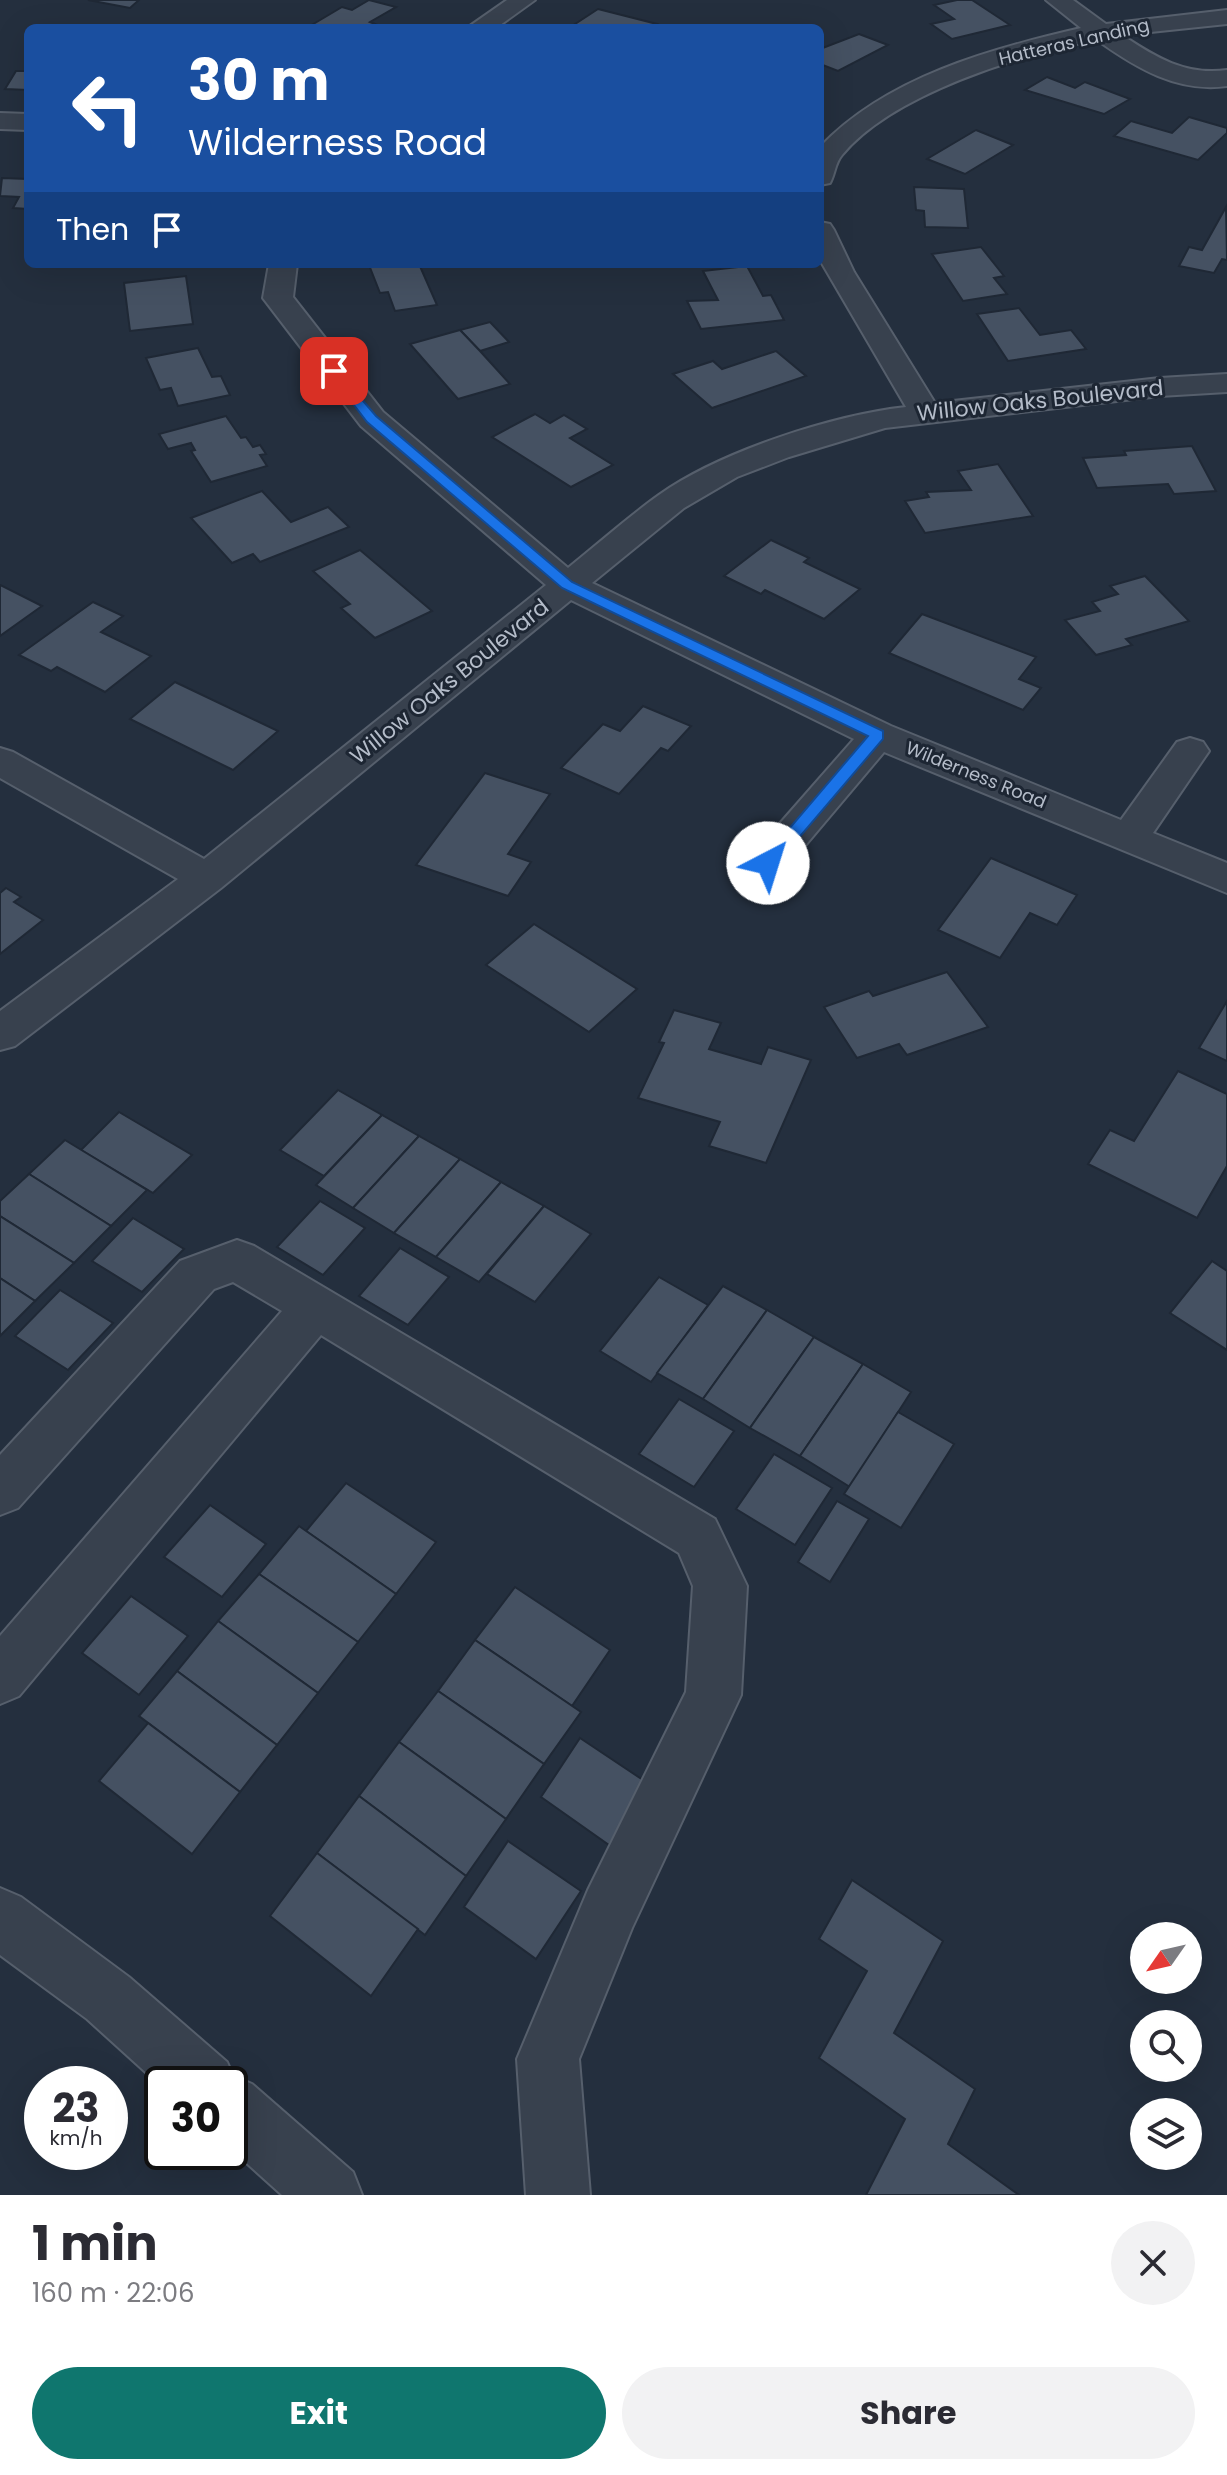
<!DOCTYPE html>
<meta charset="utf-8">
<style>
body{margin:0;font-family:Poppins,sans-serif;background:#f2f2f3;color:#2b2b33;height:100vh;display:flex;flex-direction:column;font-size:30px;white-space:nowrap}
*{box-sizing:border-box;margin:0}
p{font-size:26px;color:#7c7c81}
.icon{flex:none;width:44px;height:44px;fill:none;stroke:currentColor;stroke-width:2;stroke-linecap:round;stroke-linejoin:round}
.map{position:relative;height:2195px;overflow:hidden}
.drawer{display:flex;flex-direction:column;background:#fff;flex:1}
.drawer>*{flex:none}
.banner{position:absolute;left:24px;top:24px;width:800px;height:244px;border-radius:12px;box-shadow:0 8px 32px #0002;background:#1a4fa0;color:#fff;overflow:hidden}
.needle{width:52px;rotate:236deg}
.fabs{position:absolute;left:1130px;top:1922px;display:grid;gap:16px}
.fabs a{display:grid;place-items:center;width:72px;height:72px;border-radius:50%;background:#fff;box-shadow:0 8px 32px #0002;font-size:40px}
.speed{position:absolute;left:24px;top:2066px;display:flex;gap:16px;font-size:40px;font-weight:700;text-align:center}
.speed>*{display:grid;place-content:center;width:104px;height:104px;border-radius:50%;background:#fff;box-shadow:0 8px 32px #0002;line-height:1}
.speed small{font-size:20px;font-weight:400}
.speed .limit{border:4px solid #111;border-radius:12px;background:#fff;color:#111}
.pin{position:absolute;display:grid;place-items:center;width:68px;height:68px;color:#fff;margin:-34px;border-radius:16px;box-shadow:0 4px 12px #0006}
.me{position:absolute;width:88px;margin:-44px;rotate:40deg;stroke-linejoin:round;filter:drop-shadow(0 0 6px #0008)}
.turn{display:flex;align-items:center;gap:28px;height:168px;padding:0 32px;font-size:36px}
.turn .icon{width:104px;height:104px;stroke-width:2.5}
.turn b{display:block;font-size:56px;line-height:68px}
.then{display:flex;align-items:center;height:76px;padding:0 32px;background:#0003;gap:16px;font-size:30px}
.round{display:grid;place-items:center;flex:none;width:84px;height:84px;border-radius:42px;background:#f2f2f3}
.overview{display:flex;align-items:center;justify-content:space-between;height:136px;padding:0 32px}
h1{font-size:48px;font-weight:700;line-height:60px}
.button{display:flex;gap:16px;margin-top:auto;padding:16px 32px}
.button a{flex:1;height:92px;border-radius:48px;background:#0f766e;color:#fff;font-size:32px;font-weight:700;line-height:92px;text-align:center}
.button a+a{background:#f2f2f3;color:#2b2b33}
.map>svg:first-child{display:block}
.building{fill:#455162;stroke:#1f2835;stroke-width:2}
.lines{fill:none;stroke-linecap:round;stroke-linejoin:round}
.minor-casing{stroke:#565f6c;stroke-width:4}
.minor{fill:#38414e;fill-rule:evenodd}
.route{fill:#1a73e8;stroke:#114b97;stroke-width:2}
.labels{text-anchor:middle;stroke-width:6;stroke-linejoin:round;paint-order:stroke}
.far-street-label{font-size:18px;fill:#b4bcc9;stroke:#1d2633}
.street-label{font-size:22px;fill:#b4bcc9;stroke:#1d2633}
</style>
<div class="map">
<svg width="1227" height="2195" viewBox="0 0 1227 2195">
<rect width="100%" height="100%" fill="#242f3e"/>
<!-- building -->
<g class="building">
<path d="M88,0H139L130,8Z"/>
<path d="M369,0L396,7L370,22L385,28L310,26L342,7L352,10Z"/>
<path d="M957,0H972L1010,25L952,39L931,24L954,19L934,5Z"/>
<path d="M598,9L657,24L651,28H569Z"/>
<path d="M859,34L888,45L838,71L820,64V49Z"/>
<path d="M16,71H28V90L5,89Z"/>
<path d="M1047,77L1075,88L1085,82L1130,99L1104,114L1025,90Z"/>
<path d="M1189,117L1227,128V133L1198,160L1114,136L1131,121L1172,133Z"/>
<path d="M976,130L1013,145L965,174L927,159Z"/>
<path d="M2,178L28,179V209L13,208L19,197L0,196Z"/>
<path d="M914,187L964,189L968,228L925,227L924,211L916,210Z"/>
<path d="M1226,207L1227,260L1222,259L1214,273L1179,266L1189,247L1202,250Z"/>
<path d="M981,247L1004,276L994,278L1007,294L963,301L932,254Z"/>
<path d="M419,264L437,305L395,311L388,292L380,293L369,265Z"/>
<path d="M747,266L763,296L771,295L784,320L701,329L687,301L718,300L703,271Z"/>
<path d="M186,276L193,324L130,331L124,283Z"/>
<path d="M1019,308L1040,335L1071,330L1086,349L1008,361L977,314Z"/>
<path d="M490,322L509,342L480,351L460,330Z"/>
<path d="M460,330L480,351L510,384L458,399L410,344Z"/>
<path d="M198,348L212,377L221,376L230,395L178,406L171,388L160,390L146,358Z"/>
<path d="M776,351L806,376L712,408L673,374L713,361L722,369Z"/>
<path d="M535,414L550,423L564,415L587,429L570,438L613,465L571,487L492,437Z"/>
<path d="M226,416L241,438L246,437L253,447L260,445L266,454L260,455L267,466L211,482L191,451L195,450L191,443L168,449L159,434Z"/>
<path d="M1192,446L1216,491L1174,494L1168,484L1097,488L1083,458L1126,455L1124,451Z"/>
<path d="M998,464L1033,516L925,533L905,501L929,497L926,492L971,490L958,471Z"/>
<path d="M262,491L291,522L328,507L349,527L260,562L253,554L232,563L191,518Z"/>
<path d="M771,540L809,558L804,562L860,589L824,619L765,590L761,594L724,576Z"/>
<path d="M360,550L432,611L375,638L341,608L350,604L313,571Z"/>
<path d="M1145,576L1189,621L1126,639L1132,645L1096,655L1065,620L1100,611L1092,602L1118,594L1110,586Z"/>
<path d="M0,585L42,606L0,636Z"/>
<path d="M93,602L123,616L101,632L151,656L105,692L57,667L51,671L19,655Z"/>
<path d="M922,614L1036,657L1019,679L1041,688L1023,710L889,653Z"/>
<path d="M175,682L278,731L233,770L130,719Z"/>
<path d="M643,706L691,726L668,751L661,748L619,794L561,768L603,724L620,731Z"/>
<path d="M485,773L550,794L508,854L531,862L508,896L416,865Z"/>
<path d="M991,858L1077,895L1057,925L1030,913L1000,958L938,930Z"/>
<path d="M6,888L21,897L14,902L43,920L0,954V893Z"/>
<path d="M534,924L637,989L589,1032L486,965Z"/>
<path d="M947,972L988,1027L907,1055L899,1044L857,1058L824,1007L869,991L873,996Z"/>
<path d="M1227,1001V1061L1199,1048Z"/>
<path d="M674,1010L721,1023L709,1049L761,1064L768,1047L811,1060L766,1163L709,1146L720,1122L638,1098L664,1043L659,1042Z"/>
<path d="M1178,1071L1227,1094V1166L1197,1218L1088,1164L1110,1130L1134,1141Z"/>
<path d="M338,1090L382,1115L324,1176L280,1150Z"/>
<path d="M119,1112L192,1155L153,1193L81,1150Z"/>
<path d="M382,1115L419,1136L353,1208L316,1185Z"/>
<path d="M419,1136L460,1159L394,1233L353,1208Z"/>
<path d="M65,1140L147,1190L111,1226L29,1174Z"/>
<path d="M460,1159L501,1182L436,1257L394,1233Z"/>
<path d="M29,1174L111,1226L74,1263L0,1216V1201Z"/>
<path d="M501,1182L544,1206L479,1282L436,1257Z"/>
<path d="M320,1201L365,1228L323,1275L277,1247Z"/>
<path d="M544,1206L591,1234L535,1302L487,1274Z"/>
<path d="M0,1216L74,1263L35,1301L0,1278Z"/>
<path d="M133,1218L184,1249L142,1292L92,1261Z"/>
<path d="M400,1248L449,1277L408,1325L359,1296Z"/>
<path d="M1212,1261L1227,1271V1350L1170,1313Z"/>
<path d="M659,1277L708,1305L651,1382L600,1351Z"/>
<path d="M0,1278L35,1301L0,1336Z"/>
<path d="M723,1286L767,1310L703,1399L657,1373Z"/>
<path d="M60,1290L113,1323L68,1370L15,1336Z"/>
<path d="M767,1310L814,1337L750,1428L703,1399Z"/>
<path d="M814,1337L863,1364L800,1456L750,1428Z"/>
<path d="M863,1364L911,1392L850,1487L800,1456Z"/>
<path d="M679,1399L734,1431L694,1487L639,1454Z"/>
<path d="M898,1412L954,1444L901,1528L844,1494Z"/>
<path d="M774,1454L832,1488L795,1545L736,1509Z"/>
<path d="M346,1483L436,1542L396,1594L306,1531Z"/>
<path d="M837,1501L869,1519L830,1582L798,1562Z"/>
<path d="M210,1505L266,1544L222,1597L164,1557Z"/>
<path d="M299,1526L396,1594L358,1642L259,1574Z"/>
<path d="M259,1574L358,1642L318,1693L218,1621Z"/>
<path d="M515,1587L610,1650L572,1706L475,1640Z"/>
<path d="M131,1596L188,1636L139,1695L82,1653Z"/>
<path d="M218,1621L318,1693L277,1745L177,1671Z"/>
<path d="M475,1640L581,1712L544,1764L438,1691Z"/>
<path d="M177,1671L277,1745L240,1792L139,1716Z"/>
<path d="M438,1691L544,1764L506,1819L399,1742Z"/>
<path d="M148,1723L240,1792L192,1854L99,1781Z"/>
<path d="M580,1738L649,1784L609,1845L541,1797Z"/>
<path d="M399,1742L506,1819L466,1876L359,1796Z"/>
<path d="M359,1796L466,1876L425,1935L317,1853Z"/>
<path d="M508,1841L581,1891L536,1959L464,1907Z"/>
<path d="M317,1853L418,1929L371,1996L270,1916Z"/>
<path d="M852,1880L943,1941L894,2033L975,2089L948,2144L1019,2195H866L905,2119L819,2058L867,1971L819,1939Z"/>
</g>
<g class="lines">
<!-- minor casing -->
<g class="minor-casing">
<g id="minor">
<path d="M507,0H535L496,28H467Z"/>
<path d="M1046,0H1073L1106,24L1227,10V24L1122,35C1155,57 1186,76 1227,70V86C1178,93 1136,68 1097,40C1022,54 892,94 842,155C835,163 835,174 830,183L820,185V147C887,77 990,49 1081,28Z"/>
<path d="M0,113L28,114V130L0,129Z"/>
<path d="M820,222L830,224L834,230L854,272L935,403L1160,378L1227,374V392L1160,396L885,428L789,457L737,477L684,508L592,583L891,726L1121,820L1177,742L1190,738L1203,742L1209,751L1153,833L1227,863V893L884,752L782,873L768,877L754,873L748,863L754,853L854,739L571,600L221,888L15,1046L0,1050V1011L178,879L0,778V748L13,752L204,859L546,585L361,426L263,298L269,264H297L293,297L383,412L568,568C598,544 628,517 659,495C719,452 833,415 906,407L820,260Z"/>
<path d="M237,1240L254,1246L715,1519L747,1586L741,1695L632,1928L579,2059L590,2195H526L517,2059L588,1890L686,1692L693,1586L679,1553L321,1335L19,1696L0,1704V1636L282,1311L233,1282L214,1289L18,1508L0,1515V1455L180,1261Z"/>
<path d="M0,1888L21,1897L129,1977L227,2062L233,2076L252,2084L353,2172L362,2195H282L230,2148V2084H162V2087L87,2019L0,1955Z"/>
</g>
</g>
<!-- minor -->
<use href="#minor" class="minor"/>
</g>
<!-- route -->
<path class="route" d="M334,367L376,416L572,582L883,731V739L774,867L768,869L760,863L868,736L562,588L367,422L328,371Z"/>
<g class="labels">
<!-- far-street labels -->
<g class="far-street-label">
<text transform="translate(1074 42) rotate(-13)" y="6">Hatteras Landing</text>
<text transform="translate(976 775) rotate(22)" y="6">Wilderness Road</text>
</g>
<!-- street labels -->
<g class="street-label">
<text transform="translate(1040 400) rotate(-6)" y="8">Willow Oaks Boulevard</text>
<text transform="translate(449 681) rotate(-39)" y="8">Willow Oaks Boulevard</text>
</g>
</g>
</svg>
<div class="fabs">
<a><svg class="needle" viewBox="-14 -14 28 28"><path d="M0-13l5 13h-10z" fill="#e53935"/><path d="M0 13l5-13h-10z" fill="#7c7c81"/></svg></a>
<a><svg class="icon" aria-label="search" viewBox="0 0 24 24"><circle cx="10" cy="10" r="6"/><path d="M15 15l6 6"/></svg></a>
<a><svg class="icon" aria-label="layers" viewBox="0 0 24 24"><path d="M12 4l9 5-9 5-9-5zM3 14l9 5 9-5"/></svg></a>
</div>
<div class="speed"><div>23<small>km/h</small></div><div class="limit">30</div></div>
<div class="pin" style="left:334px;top:371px;background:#d93025"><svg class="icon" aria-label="arrive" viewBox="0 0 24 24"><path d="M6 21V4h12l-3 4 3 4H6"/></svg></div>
<svg class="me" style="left:768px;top:863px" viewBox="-20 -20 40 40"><circle r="19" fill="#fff"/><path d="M0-13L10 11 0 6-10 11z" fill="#1a73e8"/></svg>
<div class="banner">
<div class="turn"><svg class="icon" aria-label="left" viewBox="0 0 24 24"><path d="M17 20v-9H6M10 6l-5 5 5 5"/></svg><div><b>30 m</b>Wilderness Road</div></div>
<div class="then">Then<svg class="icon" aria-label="arrive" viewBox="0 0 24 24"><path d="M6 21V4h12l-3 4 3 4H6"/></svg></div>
</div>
</div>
<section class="drawer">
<div class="overview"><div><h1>1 min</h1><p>160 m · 22:06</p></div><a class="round"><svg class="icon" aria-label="close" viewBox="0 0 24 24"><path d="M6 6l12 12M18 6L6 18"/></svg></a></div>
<div class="button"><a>Exit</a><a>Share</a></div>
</section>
